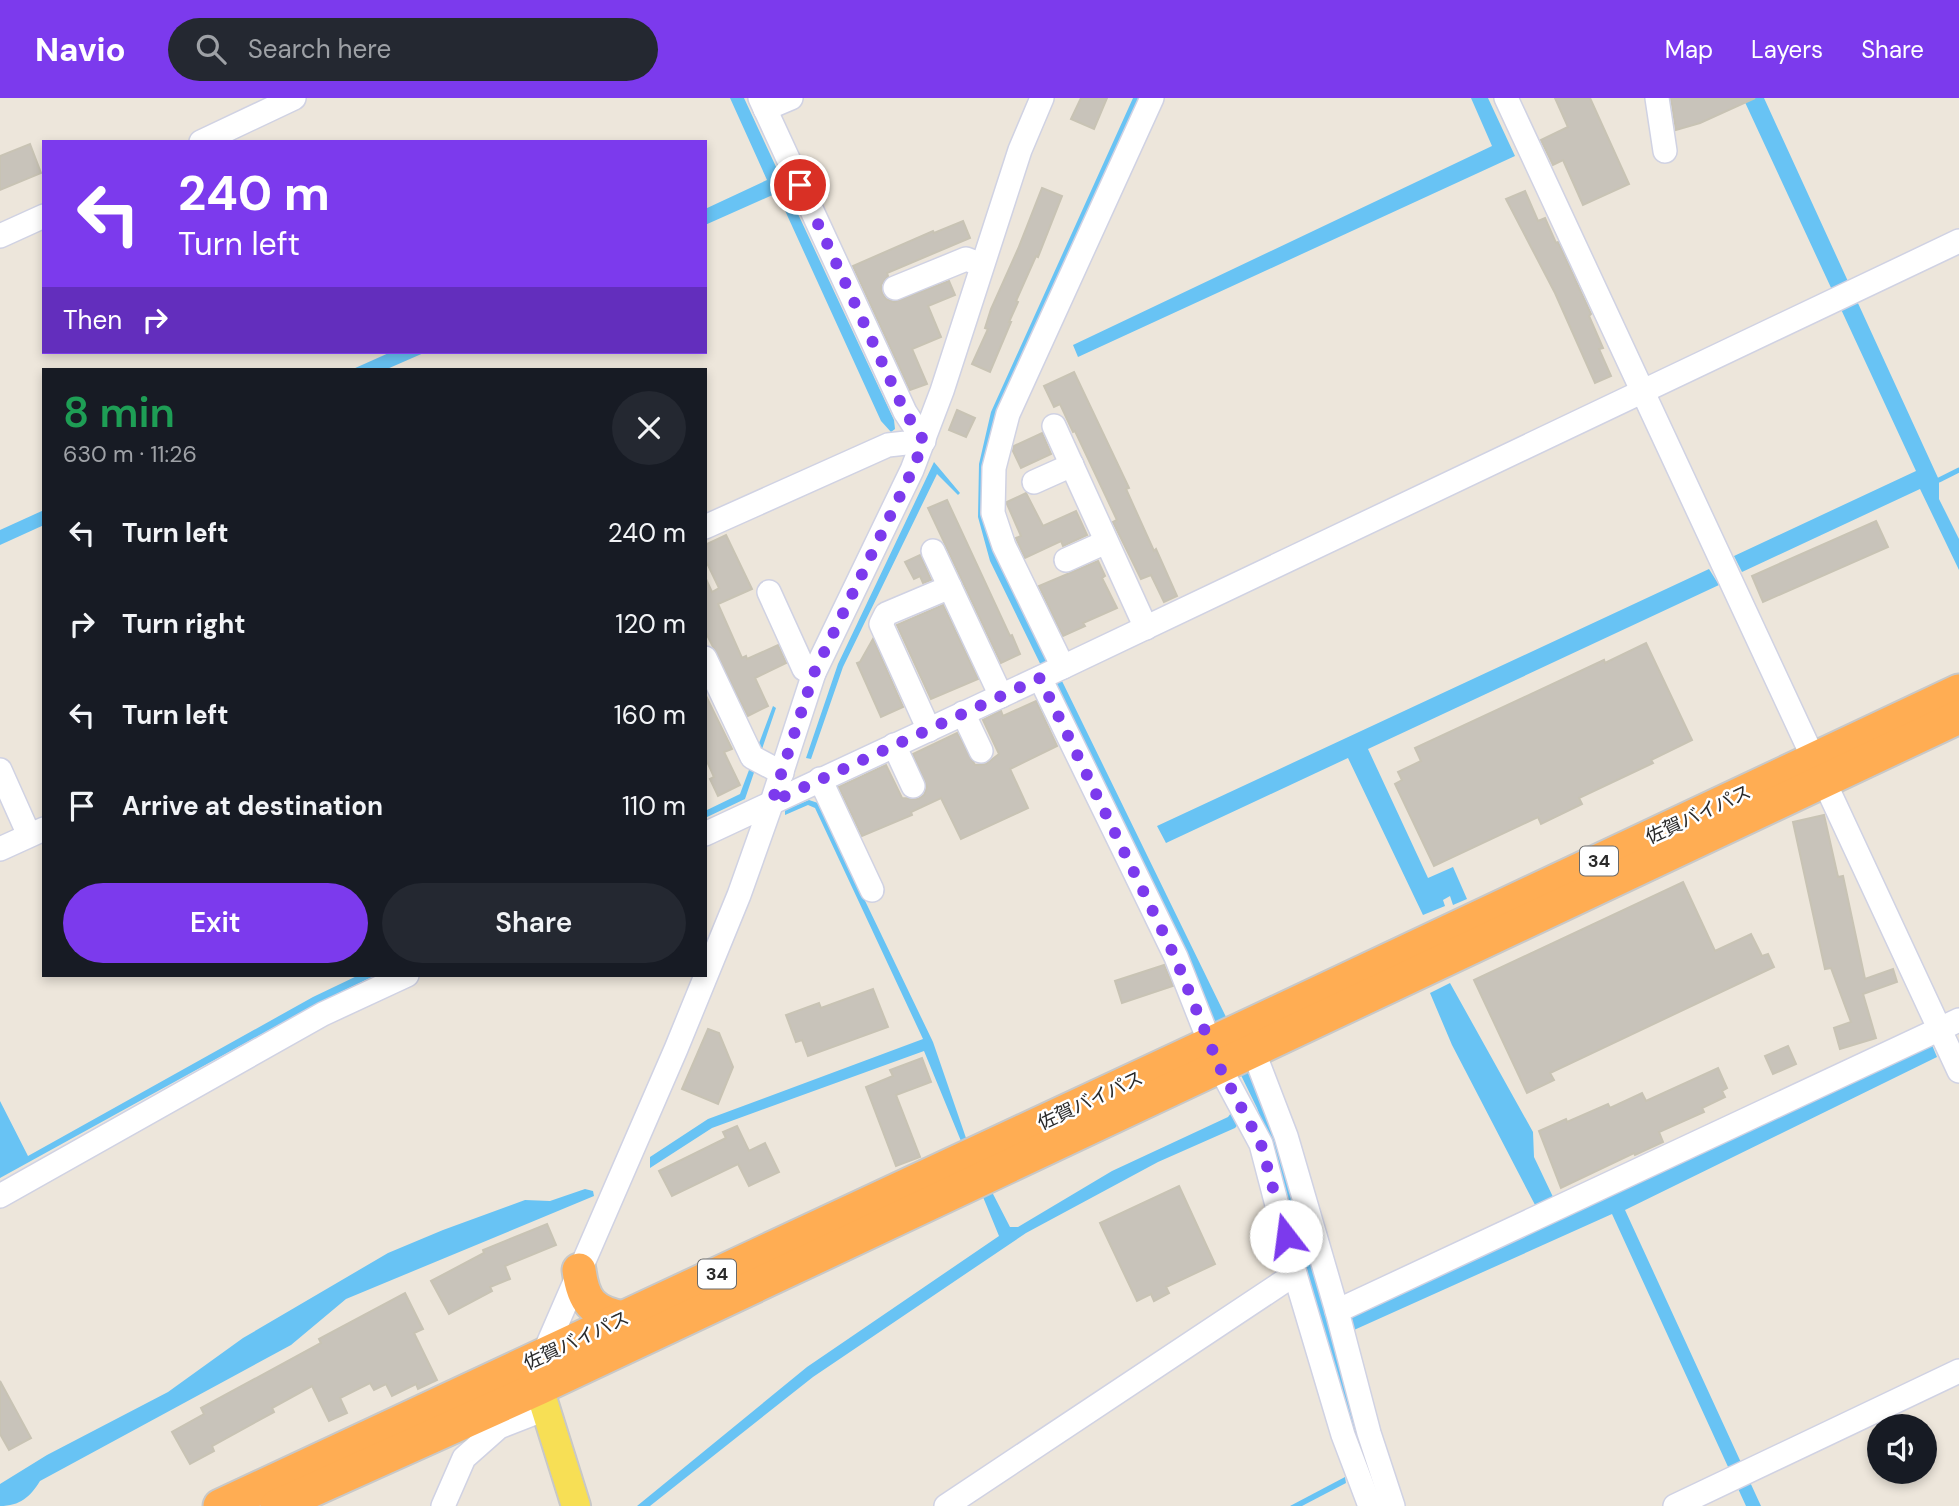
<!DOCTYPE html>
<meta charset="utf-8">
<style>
body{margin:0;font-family:"DM Sans","Noto Sans JP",sans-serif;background:#242831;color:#f1f3f6;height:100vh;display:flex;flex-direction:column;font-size:26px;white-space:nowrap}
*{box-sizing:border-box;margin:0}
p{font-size:23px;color:#9ea1a6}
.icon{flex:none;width:38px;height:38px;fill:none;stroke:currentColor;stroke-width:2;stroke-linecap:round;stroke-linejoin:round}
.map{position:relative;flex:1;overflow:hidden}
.drawer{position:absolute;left:42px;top:270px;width:665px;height:609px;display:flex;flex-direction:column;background:#171b24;border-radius:0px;box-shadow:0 4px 10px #0003}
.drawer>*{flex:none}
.banner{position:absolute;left:42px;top:42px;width:665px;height:214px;border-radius:0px;box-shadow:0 4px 10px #0003;background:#7c3aed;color:#fff;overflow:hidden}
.fabs{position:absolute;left:1867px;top:1316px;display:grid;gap:14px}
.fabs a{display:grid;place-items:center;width:70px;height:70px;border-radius:50%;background:#171b24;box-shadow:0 4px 10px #0003;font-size:35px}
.pin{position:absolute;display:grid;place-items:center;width:60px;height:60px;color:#fff;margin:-30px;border:4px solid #fff;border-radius:50%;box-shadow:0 2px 7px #0007}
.me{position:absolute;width:77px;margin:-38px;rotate:345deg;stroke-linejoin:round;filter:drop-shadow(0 0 5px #0008)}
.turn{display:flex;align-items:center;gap:24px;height:147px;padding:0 21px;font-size:32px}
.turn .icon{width:91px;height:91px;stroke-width:2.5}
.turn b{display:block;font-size:49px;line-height:60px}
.then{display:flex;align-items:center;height:66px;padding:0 21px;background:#0003;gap:14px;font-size:26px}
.round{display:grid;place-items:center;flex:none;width:74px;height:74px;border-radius:37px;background:#242831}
.overview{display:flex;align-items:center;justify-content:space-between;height:119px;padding:0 21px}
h1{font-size:42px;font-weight:600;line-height:52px;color:#1e9e55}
.action{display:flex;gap:14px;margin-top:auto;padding:14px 21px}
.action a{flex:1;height:80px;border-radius:42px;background:#7c3aed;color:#fff;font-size:28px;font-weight:600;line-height:80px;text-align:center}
.action a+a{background:#242831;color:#f1f3f6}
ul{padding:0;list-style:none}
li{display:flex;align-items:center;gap:21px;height:91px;padding:0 21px}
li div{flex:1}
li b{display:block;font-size:26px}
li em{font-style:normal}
header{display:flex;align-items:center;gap:42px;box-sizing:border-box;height:98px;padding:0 35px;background:#7c3aed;color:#fff}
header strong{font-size:33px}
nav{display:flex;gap:38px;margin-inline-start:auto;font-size:24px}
.search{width:490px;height:63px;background:#242831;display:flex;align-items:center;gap:18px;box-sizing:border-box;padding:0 24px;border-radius:38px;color:#9ea1a6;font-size:26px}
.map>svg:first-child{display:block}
.water{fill:#68c3f4}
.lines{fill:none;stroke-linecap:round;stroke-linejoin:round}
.stream{stroke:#68c3f4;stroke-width:5}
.building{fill:#c8c3ba;stroke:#c8c3b4;stroke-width:2}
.minor-casing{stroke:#d0d2e3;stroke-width:26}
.major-casing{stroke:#c8c8c8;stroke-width:32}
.highway-casing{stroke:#c8c8c8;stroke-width:37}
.minor{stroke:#fff;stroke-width:23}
.major{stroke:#f7df55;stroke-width:28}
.highway{stroke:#ffad53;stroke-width:33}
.route{stroke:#7c3aed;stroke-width:12;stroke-dasharray:0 21.6}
.labels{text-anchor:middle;stroke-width:5;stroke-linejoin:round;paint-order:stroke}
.shield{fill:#fff;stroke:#6a6a6a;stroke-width:2}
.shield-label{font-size:18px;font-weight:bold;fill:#2a2a2a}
.street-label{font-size:19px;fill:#2a2a2a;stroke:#fff}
</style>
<header>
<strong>Navio</strong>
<div class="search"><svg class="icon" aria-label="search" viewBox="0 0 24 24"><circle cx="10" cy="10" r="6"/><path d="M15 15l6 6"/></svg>Search here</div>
<nav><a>Map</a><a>Layers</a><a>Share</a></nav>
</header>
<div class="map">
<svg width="1959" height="1408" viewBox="0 0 1959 1408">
<rect width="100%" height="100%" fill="#ede6db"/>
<!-- water -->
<g class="water">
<path d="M730,0H744L894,322L895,331L891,334L881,323L777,95L705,127V111L767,82Z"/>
<path d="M1133,0H1144L1002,318L1001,458L1268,1005L1379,1393L1376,1408L1356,1347L1272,1051L1257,1010L990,463L978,419L979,366L991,314Z"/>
<path d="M1471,0H1488L1515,58L1078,259L1073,247L1492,48Z"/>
<path d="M1743,0H1764L1939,382V401L1959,441V472L1920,391L1742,474L1734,458L1916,373Z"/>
<path d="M391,254H426L387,271H353Z"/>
<path d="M934,364L960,395L958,397L937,376L843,569L811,661L806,660L838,566Z"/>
<path d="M44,412V427L0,447V432Z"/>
<path d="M1709,471L1719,487L1368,651L1428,780L1453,769L1467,801L1453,807L1450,798L1443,802L1445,808L1423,817L1348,660L1166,745L1157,728Z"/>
<path d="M773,608L776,610L745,701L705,720V713L740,696Z"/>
<path d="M809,702L818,705L933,944L966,1040L961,1043L924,953L712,1030L650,1070V1059L708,1021L923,941L815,710L808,707L785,717V712Z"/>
<path d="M359,877H376L318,905L0,1080V1003L28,1058L313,899Z"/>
<path d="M1450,885L1533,1034L1534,1059L1563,1120L1932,947L1937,959L1625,1112L1761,1408H1746L1612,1116L1354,1232L1351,1218L1546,1128L1452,947L1430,895Z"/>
<path d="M1234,1011L1240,1024L1235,1030L1158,1064L1026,1135L813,1279L650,1408H637L807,1269L999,1138L983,1099L992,1094L1010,1129H1018L1112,1073L1228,1019Z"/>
<path d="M585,1091L593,1093L594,1098L346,1201L291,1247L40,1383C30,1399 20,1408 0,1408V1386L47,1357L168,1294L243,1240L388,1155L443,1132L525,1102L550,1103Z"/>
<path d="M1345,1379L1346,1385L1302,1408H1290Z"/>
</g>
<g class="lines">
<!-- stream -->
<path class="stream" d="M1939,382L1959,372"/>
</g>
<!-- building -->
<g class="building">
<path d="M1081,0H1107L1094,31L1071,21Z"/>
<path d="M1555,0H1590L1629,86L1583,107L1563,62L1553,67L1541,42L1568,29Z"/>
<path d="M1671,0H1755L1700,25L1676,32Z"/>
<path d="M30,46L41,75L0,92V58Z"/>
<path d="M1042,90L1062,98L1038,159L1036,158L1016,203L1018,204L1009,224H1011L990,274L972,266L988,231L985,230L991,211L1018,151Z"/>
<path d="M1525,93L1538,123L1545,120L1556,145L1558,144L1591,216L1589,218L1603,250L1599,251L1611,278L1595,285L1555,195L1506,101Z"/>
<path d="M963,123L970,140L887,175L888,178L881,187L882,195L886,201L894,204L949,183L955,197L928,208L941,239L912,251L927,286L910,292L853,168L933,133L934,135Z"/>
<path d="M1074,274L1129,390L1126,391L1154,453L1156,451L1177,498L1164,504L1151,477L1141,481L1113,424L1117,422L1075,333L1073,334L1060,306L1054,309L1044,288Z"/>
<path d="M957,312L975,320L966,339L949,332Z"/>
<path d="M1042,335L1051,356L1021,370L1013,353L1014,348Z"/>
<path d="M1026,395L1043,428L1076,413L1087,437L1063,448L1061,443L1025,460L1016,440L1021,438L1007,406V404Z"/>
<path d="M947,402L1010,538L1012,537L1020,556L1001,565L928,410Z"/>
<path d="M1876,423L1888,449L1763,504L1752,478Z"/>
<path d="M726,437L752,491L718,506L742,560L746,558L747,561L778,547L786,565L755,580L768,608L748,618L705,533V479L712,494L719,490L705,461V447Z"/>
<path d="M920,457L931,482L923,485L920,478L914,481L905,464Z"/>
<path d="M1098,463L1105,478L1102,480L1117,510L1083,525L1085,528L1063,538L1039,488Z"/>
<path d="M943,507L978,581L931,601L897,527Z"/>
<path d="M873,541L903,609L881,619L857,565L860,564Z"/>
<path d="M1646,545L1692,642L1651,662L1653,665L1579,700L1582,706L1541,726L1538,719L1434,768L1395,686L1402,682L1398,674L1421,663L1415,650L1604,562L1605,565Z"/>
<path d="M705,596L732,651L724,654L740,687L718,698L710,681L714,679L705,659Z"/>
<path d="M1036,603L1057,648L1010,671L1028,710L961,741L941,700L911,714L912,717L862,738L839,689L886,667L902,700L918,701L924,697L927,689L913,656L957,635L975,667L986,666L999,656L983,622L1001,613L1003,618Z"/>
<path d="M1824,717L1838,779L1843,778L1865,881L1893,871L1897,884L1863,896L1876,940L1840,951L1834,930L1851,924L1831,870L1825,871L1793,724Z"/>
<path d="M1683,784L1715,853L1751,836L1762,858L1768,856L1774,869L1550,975L1554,982L1527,995L1474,882Z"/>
<path d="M1164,867L1173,888L1122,905L1115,883Z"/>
<path d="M873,891L888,929L808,958L802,942L796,944L786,917L819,905L821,910Z"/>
<path d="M708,931L719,935L733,969L718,1006L682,991Z"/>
<path d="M1788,948L1796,966L1773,976L1765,958Z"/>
<path d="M922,960L931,984L896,997L920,1059L896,1068L866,989L893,978L890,972Z"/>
<path d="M1718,970L1727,990L1722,993L1725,999L1702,1010L1704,1014L1659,1034L1663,1044L1635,1057L1634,1055L1561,1090L1539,1033L1566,1021L1567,1024L1608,1006L1610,1010L1642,995L1646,1003Z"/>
<path d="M737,1028L749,1053L765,1045L779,1074L749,1088L738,1066L672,1098L659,1073L726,1040L723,1034Z"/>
<path d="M1179,1088L1215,1166L1166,1189L1169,1195L1154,1203L1151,1196L1137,1203L1100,1125Z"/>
<path d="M547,1126L556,1147L505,1168L510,1181L490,1189L492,1193L449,1216L431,1183L484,1155L483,1152Z"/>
<path d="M405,1195L423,1231L414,1235L437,1282L418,1291L416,1286L392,1298L386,1286L374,1292L370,1285L340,1300L347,1315L329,1323L312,1288L272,1310L274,1314L212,1348L214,1353L190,1366L172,1334L204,1316L201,1310L321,1245L319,1241Z"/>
<path d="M0,1283L31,1340L9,1352L0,1336Z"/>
</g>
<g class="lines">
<!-- minor casing -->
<g class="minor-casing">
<g id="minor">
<path d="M1506,0L1959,973"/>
<path d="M1657,0L1665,53"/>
<path d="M765,11L791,0"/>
<path d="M201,44L294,0"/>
<path d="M0,138L44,118"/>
<path d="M895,190L966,161L982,167"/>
<path d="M1054,328L1146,530"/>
<path d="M1034,384L1072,367"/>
<path d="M705,429L888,347L924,343L905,314L760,0"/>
<path d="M933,453L1001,598"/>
<path d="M1066,462L1106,444"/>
<path d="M769,494L804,571L814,575"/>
<path d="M705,560L752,659L782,675"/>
<path d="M1063,569L1004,448L993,415L994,370L1008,316L1152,0"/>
<path d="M1040,580L1176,859L1219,968L1261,1046L1295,1176L1343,1337L1370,1408"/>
<path d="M963,615L981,653"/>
<path d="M929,632L881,526L886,516L950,489"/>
<path d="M894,647L913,688"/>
<path d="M0,672L29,737"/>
<path d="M820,681L872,792"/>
<path d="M705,736L1063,569L1959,143"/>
<path d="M0,751L44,731"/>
<path d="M1253,952L1286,1038L1337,1213"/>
<path d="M0,1098L323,916L407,877"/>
<path d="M541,1262L676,951L739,797L772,704L814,575L912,372L942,293L1020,52L1042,0"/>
<path d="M443,1408L464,1360L499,1329L545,1311"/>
<path d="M946,1408L1295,1176"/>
<path d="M1393,1408L1369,1335L1337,1213L1959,922"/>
<path d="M1675,1408L1959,1273"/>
</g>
</g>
<!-- major casing -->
<g class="major-casing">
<path id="major" d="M539,1290L576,1408"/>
</g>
<!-- highway casing -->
<g class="highway-casing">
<g id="highway">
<path d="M579,1172C583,1203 592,1214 623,1220"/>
<path d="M220,1408L1214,944L1959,593"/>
<path d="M277,1408L539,1290L1959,619"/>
</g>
</g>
<!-- minor -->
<use href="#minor" class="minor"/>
<!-- major -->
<use href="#major" class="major"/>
<!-- highway -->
<use href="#highway" class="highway"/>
</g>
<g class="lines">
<!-- route -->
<path class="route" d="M800,87L905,314L924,343L912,373L814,575L772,704L1040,580L1175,859L1219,968L1261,1046L1286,1138"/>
</g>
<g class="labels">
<!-- shield labels -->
<g class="shield">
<rect x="1580" y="748.5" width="38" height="29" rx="5"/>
<rect x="698" y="1161.5" width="38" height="29" rx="5"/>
</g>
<g class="shield-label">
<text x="1599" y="769">34</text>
<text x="717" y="1182">34</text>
</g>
<!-- street labels -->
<g class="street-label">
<text transform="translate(1698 716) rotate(-25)" y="7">佐賀バイパス</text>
<text transform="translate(1090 1002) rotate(-25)" y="7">佐賀バイパス</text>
<text transform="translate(576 1242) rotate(-25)" y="7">佐賀バイパス</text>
</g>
</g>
</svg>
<div class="fabs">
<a><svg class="icon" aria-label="sound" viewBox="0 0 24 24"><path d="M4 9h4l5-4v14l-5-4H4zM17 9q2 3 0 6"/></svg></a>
</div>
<div class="pin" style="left:800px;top:87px;background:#d93025"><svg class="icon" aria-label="arrive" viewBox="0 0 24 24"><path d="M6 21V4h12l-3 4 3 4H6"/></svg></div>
<svg class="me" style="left:1286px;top:1138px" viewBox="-20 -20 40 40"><circle r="19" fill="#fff"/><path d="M0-13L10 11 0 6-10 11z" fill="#7c3aed"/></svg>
<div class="banner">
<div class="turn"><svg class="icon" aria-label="left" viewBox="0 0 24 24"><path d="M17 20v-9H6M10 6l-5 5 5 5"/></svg><div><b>240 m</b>Turn left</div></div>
<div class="then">Then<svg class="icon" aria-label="right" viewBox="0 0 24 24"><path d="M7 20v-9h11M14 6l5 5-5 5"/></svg></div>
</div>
<section class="drawer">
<div class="overview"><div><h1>8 min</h1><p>630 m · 11:26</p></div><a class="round"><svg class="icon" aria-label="close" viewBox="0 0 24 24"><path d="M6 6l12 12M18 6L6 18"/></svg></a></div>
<ul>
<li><svg class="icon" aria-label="left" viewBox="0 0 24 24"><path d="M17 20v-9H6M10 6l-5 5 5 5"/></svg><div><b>Turn left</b></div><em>240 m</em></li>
<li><svg class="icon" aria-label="right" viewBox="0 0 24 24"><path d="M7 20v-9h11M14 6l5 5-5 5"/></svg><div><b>Turn right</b></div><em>120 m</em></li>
<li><svg class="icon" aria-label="left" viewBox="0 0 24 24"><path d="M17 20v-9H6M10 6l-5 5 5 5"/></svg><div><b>Turn left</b></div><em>160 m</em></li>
<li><svg class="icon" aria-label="arrive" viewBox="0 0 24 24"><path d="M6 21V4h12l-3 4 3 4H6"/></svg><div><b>Arrive at destination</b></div><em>110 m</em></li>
</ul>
<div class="action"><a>Exit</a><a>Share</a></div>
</section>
</div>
